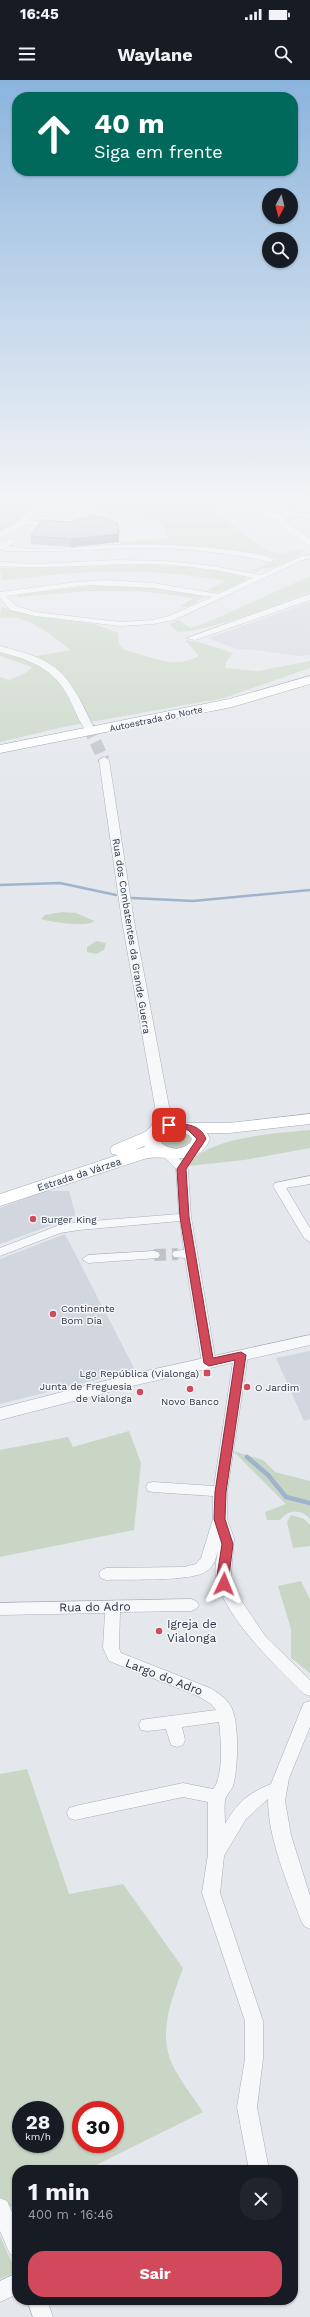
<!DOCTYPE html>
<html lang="pt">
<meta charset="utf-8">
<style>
body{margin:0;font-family:"Work Sans",sans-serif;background:#20242c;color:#f1f3f6;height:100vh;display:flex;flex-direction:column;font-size:15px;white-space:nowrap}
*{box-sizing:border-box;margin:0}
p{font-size:13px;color:#9ea1a6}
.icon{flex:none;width:22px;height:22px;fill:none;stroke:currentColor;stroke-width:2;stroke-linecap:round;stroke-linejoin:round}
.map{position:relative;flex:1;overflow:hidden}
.drawer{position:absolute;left:12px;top:2085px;width:286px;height:140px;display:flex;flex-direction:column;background:#171b24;border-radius:16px;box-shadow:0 1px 3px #0004}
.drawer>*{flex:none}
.banner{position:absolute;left:12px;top:12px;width:286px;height:84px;border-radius:16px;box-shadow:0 1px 3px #0004;background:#00695c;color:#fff;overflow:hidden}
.needle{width:26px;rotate:187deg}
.tools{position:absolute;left:262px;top:108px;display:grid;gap:8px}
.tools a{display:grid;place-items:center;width:36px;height:36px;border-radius:50%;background:#171b24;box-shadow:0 1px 3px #0004;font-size:20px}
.speed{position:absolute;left:12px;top:2021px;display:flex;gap:8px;font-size:20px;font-weight:700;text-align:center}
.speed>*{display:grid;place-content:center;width:52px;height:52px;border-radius:50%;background:#171b24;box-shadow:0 1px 3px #0004;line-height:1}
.speed small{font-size:10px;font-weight:400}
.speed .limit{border:6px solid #d22;background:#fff;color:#111}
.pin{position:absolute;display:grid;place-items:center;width:34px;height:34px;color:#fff;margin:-17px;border-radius:8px;box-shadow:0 2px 6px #0006}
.me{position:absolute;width:44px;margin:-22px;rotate:2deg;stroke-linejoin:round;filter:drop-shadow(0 0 3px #0008)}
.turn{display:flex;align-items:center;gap:14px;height:84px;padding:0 16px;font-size:18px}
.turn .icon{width:52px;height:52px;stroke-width:2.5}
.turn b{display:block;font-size:28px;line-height:34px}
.round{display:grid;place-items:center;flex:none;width:42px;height:42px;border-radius:16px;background:#20242c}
.head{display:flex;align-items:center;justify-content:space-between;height:68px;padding:0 16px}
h1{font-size:24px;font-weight:700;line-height:30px}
.primary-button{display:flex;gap:8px;margin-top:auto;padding:8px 16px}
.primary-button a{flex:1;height:46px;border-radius:16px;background:#d1495b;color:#fff;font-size:16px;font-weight:700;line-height:46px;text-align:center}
.status{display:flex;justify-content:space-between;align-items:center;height:28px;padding:0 20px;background:#171b24;direction:ltr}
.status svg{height:11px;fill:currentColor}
header{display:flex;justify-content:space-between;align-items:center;height:52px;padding:0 16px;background:#171b24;font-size:18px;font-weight:700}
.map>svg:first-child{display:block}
.built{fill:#d2d6de}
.green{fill:#c9d6c5;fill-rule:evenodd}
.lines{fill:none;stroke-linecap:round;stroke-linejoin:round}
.stream-far1{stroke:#9fb4cc;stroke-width:2.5}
.stream{stroke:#9fb4cc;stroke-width:4.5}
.minor-tunnel{stroke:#bfc3cb;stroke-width:12;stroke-dasharray:12 6;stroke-linecap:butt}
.tertiary-tunnel{stroke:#bfc3cb;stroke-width:12;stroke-dasharray:12 5.5;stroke-linecap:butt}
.minor-casing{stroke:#a9aeb7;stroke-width:1}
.tertiary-casing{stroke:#a9aeb7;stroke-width:1}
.primary-casing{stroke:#a3abb8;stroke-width:1}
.motorway-casing{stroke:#8b94a3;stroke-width:1}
.minor{fill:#f7f8fa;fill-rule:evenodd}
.tertiary{fill:#f7f8fa;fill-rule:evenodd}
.primary{fill:#fff;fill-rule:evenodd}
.motorway{fill:#fff;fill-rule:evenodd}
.wall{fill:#a1a5ae}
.shaded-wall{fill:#83868d}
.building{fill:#bbc0ca;stroke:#83868d}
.route{fill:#d1495b;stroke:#882f3b}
.poi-dot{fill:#d1495b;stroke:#f4f6f9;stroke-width:1.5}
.labels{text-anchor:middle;stroke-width:3;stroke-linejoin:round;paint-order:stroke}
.far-street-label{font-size:9px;fill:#2b3445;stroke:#f4f6f9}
.street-label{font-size:10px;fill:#2b3445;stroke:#f4f6f9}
.poi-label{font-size:10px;fill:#2b3445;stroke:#f4f6f9;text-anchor:start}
.near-street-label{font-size:12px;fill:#2b3445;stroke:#f4f6f9}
.near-poi-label{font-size:12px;fill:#2b3445;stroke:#f4f6f9;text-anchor:start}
</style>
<div class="status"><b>16:45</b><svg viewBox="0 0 49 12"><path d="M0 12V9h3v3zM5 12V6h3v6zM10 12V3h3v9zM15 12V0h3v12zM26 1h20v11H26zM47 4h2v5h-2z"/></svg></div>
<header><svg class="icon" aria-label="menu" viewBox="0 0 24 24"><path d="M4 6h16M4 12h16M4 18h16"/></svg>Waylane<svg class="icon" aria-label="search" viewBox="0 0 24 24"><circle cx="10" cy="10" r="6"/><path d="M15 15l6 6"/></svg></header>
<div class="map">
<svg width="310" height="2237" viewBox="0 0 310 2237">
<rect width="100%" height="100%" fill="#e4e7ec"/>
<!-- built -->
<g class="built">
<path d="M310,522V575L298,576L256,570L236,569L208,558Z"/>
<path d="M44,1111H69L75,1133L74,1137L0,1164V1128Z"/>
<path d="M65,1154L135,1290L0,1324V1179Z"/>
<path d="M310,1271V1339L304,1341L276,1278Z"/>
</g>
<!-- green -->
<g class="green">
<path d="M0,418H33L38,422L31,434L0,453Z"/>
<path d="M72,418H195L268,471L283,473L304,469C299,479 274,490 263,488L257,492L250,491L277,479C226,465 174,465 122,466L119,462L168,458L165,446L138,433L112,438L103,430L105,426L69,421Z"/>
<path d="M132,484L205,488L243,494L247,497L245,501L220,512L206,511L225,501C147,487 79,490 2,501L0,488H49Z"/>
<path d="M310,496V512C273,525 216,550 178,552L169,544L179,540L190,548L206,543Z"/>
<path d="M93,506L159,508L206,516L188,527L180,526L194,518L138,511H91L18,517L16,514Z"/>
<path d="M1,527L39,537L95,544L118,553C118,557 118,562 120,565C123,571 131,571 136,573C158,580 178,588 199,576L185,560L202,563L233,573L226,582L225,588L258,591L310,581V588L224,618L68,646L0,662V597L9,600L26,593L32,587L0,576V573L26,578L71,570C51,555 26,533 0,538Z"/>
<path d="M62,832L76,833L94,841C88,848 51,842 41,839L45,835Z"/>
<path d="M96,861L106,863L104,870L96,874L87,872V867Z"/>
<path d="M310,1050V1068L244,1080L188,1086C204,1057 280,1053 310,1050Z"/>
<path d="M174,1051L189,1055L192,1060L191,1063C183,1070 169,1070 162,1063V1057Z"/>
<path d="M129,1351L141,1383L134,1450L0,1477V1370L68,1357L73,1367Z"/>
<path d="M233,1371L263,1380L275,1392L310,1401V1439C301,1429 289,1429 280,1440H267L265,1432L286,1424Z"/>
<path d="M291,1435L304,1439L310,1445V1466L293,1468L287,1442Z"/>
<path d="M301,1501L310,1519V1593L291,1578V1549L278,1506Z"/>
<path d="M27,1689L69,1814L123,1804L183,1888C172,1919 157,1953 173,1986C181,2002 193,2017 203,2032L86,2090H17V2124L0,2132V1694ZM21,2030H55V2064H21ZM81,2030H115V2064H81Z"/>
<path d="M0,2156L16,2192L0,2199Z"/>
</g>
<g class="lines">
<!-- stream-far1 -->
<g class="stream-far1">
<path d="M0,805L60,803L116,815"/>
<path d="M132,818L193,821L310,810"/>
</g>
<!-- stream -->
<path class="stream" d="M247,1377L268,1395L286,1417L310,1423"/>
<!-- minor-tunnel -->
<path class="minor-tunnel" d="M154,1175L178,1174"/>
<!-- tertiary-tunnel -->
<path class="tertiary-tunnel" d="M88,646L104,680"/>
<!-- minor casing -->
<g class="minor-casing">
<g id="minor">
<path d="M292,418L310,420V424L293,419Z"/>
<path d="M42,425C62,426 93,422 109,437L90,442L87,440L88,439L100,436L84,431L40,428V426Z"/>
<path d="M290,431L310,434V438L288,434V432Z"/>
<path d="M33,436L83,440L86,442L77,445L31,439L30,438Z"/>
<path d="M28,441L55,443L58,445L55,447L26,444L25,443Z"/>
<path d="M0,464C32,474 78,467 111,465C153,463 194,465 236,471C246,473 265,473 273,480L270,482C229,473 188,468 146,468C99,468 52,473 5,471L0,469Z"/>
<path d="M310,475V479H305L174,540L153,544L120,546L35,536L10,530L0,518V512L77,502L105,500L154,503L218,514L253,498C219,490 185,485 150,484C100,483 50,490 0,486V482L34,484L117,480L166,481L214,486L260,495L302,476ZM88,505L154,508L212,517L169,536L153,540L120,542L35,532L16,526L6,516Z"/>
<path d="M166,1070L181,1080L188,1089L191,1137L216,1283L214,1286H204L202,1283L185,1178L174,1177L172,1174L174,1171L184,1170L180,1141L79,1150L60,1153L0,1176V1168L57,1146L79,1142L179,1134L176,1089L160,1073Z"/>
<path d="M310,1096V1104L286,1108L310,1148V1162L304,1158L273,1106L275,1103Z"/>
<path d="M154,1171L158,1172L160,1175L158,1178L88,1183L82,1179L88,1175Z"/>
<path d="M241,1271L248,1275L227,1412V1439L234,1458L231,1496L236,1513L266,1557L310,1600V1616L304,1614C275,1585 225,1538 216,1498C214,1489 217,1478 218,1470C216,1478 214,1486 207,1491C193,1502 126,1499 106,1500L101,1498L99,1494L101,1490L106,1488L184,1487L196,1484L201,1478L213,1439V1416L153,1412L148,1411L146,1407L148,1403L153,1402L214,1406L234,1275Z"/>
<path d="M191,1519L196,1521L199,1525L196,1529L191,1531L120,1532L119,1568L121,1573L210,1608C218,1613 225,1617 230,1625C240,1639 238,1690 233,1706C231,1711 226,1715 225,1720C224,1727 225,1737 225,1744C237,1723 248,1713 271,1704L302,1627L304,1623L310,1621V1647L289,1698L285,1721L291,1755L310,1816V1849L304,1846L301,1841C288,1803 268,1760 268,1719L246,1739L224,1776L220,1813L263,1941V1979L257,2027L269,2090H249L237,2027L245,1979V1941L202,1813L208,1774V1722L183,1717L75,1740L69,1738L67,1733L69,1728L75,1726L183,1703L213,1709C224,1696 221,1659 219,1642L182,1647L185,1660L183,1665L177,1667L171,1665L166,1649L147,1651L141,1650L139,1645L141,1640L147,1639L216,1630L211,1624L198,1616L109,1581L103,1568L105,1533L0,1535V1523Z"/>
<path d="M0,2118L7,2121L17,2143V2177L10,2174L0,2151Z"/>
<path d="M17,2193V2214L0,2222V2201Z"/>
<path d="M27,2220H47L53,2237H33Z"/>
</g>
</g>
<!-- tertiary casing -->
<g class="tertiary-casing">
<g id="tertiary">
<path d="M39,418H48L26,444L0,458V452L20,440Z"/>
<path d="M242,418C254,418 258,424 269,427C278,430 281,426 293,431V435L282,439L310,459V466L278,445L274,439L262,436L263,431ZM281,432L284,433H270V432Z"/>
<path d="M8,458L15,460L12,465L0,468V462L6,461Z"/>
<path d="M310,514V520L195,560L187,558Z"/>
<path d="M0,566C60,581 67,591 93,646L92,648H84C78,639 74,628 69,618C54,588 30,580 0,572Z"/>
<path d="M104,677L109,680L134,841L170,1032L164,1050L157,1054L150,1050L156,1032L122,841L99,680Z"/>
<path d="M310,1255V1265L132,1306L0,1340V1328L132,1294Z"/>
</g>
</g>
<!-- primary casing -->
<g class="primary-casing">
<path id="primary" d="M310,1034V1044L229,1053H207L210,1059C196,1090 169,1073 144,1079L0,1126V1114L118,1075L112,1074L110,1070L112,1066L145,1052L153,1045L167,1041L175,1040L188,1043H229ZM174,1050L189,1055L192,1059L190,1063C180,1071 171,1070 161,1063L160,1056ZM144,1066L145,1067L135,1070Z"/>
</g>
<!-- motorway casing -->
<g class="motorway-casing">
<path id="motorway" d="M310,596V604L232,627L0,673V665L229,619Z"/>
</g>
<!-- minor -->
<use href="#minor" class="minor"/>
<!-- tertiary -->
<use href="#tertiary" class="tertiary"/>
<!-- primary -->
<use href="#primary" class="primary"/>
<!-- motorway -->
<use href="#motorway" class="motorway"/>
</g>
<!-- wall -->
<path class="wall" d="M69,442L119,454V462L71,467L31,464V456Z"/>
<!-- shaded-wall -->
<path class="shaded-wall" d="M119,454V462L71,467V459Z"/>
<!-- building -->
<path class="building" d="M94,436L105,437L118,444L119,454L71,459L31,456L42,440L69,442Z"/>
<!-- sky -->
<linearGradient id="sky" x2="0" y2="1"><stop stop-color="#8bb4dd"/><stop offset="0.57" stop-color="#f3f4f6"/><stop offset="1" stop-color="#f3f4f6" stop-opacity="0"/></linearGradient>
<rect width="310" height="731" fill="url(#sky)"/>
<!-- route -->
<path class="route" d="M169,1043C183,1044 200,1043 206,1059L186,1089L189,1137L213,1278L241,1272L246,1275L226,1412L225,1439L233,1464L229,1496L230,1504L224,1508L218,1504L217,1496L222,1464L214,1439L215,1412L235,1280L209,1286L204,1283L180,1137L177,1089L197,1059L188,1050L166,1047V1044Z"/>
<!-- markers -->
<g class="poi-dot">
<circle cx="33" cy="1139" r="4"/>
<circle cx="53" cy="1234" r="4"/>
<rect x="203" y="1289" width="8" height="8" rx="2"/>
<circle cx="247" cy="1307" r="4"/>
<circle cx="190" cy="1309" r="4"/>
<circle cx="140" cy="1312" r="4"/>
<circle cx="159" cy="1551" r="4"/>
</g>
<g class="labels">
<!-- far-street labels -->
<g class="far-street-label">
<text transform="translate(156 639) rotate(-12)" y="3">Autoestrada do Norte</text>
</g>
<!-- street labels -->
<g class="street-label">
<text transform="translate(132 856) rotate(81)" y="4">Rua dos Combatentes da Grande Guerra</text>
<text transform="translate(79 1094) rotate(-18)" y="4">Estrada da Várzea</text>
</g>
<!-- poi labels -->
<g class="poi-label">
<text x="41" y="1143">Burger King</text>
<text x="61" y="1232">Continente<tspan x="61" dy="12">Bom Dia</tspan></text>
<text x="199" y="1297" text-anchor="end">Lgo República (Vialonga)</text>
<text x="132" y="1310" text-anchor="end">Junta de Freguesia<tspan x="132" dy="12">de Vialonga</tspan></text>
<text x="255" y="1311">O Jardim</text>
<text x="190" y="1325" text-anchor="middle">Novo Banco</text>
</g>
<!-- near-street labels -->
<g class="near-street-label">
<text transform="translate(95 1527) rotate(-1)" y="4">Rua do Adro</text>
<text transform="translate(164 1597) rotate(21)" y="4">Largo do Adro</text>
</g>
<!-- near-poi labels -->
<g class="near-poi-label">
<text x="167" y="1548">Igreja de<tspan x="167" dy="14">Vialonga</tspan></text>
</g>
</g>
</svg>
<div class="tools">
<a><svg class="needle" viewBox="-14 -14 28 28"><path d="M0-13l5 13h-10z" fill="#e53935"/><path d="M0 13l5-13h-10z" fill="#9ea1a6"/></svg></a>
<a><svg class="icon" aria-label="search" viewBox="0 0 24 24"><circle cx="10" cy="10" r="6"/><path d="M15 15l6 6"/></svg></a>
</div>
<div class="speed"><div>28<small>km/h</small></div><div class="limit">30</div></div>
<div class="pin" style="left:169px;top:1045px;background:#d93025"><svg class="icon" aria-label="arrive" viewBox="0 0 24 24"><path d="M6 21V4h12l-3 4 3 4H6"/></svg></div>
<svg class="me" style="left:224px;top:1504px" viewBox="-20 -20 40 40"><path d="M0-17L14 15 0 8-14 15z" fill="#d1495b" stroke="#fff" stroke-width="4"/></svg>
<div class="banner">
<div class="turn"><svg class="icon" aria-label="ahead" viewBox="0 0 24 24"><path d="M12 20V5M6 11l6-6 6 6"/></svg><div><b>40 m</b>Siga em frente</div></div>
</div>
<section class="drawer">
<div class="head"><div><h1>1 min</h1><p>400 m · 16:46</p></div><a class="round"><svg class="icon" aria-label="close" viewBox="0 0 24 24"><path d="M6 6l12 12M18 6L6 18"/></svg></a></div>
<div class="primary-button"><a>Sair</a></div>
</section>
</div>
